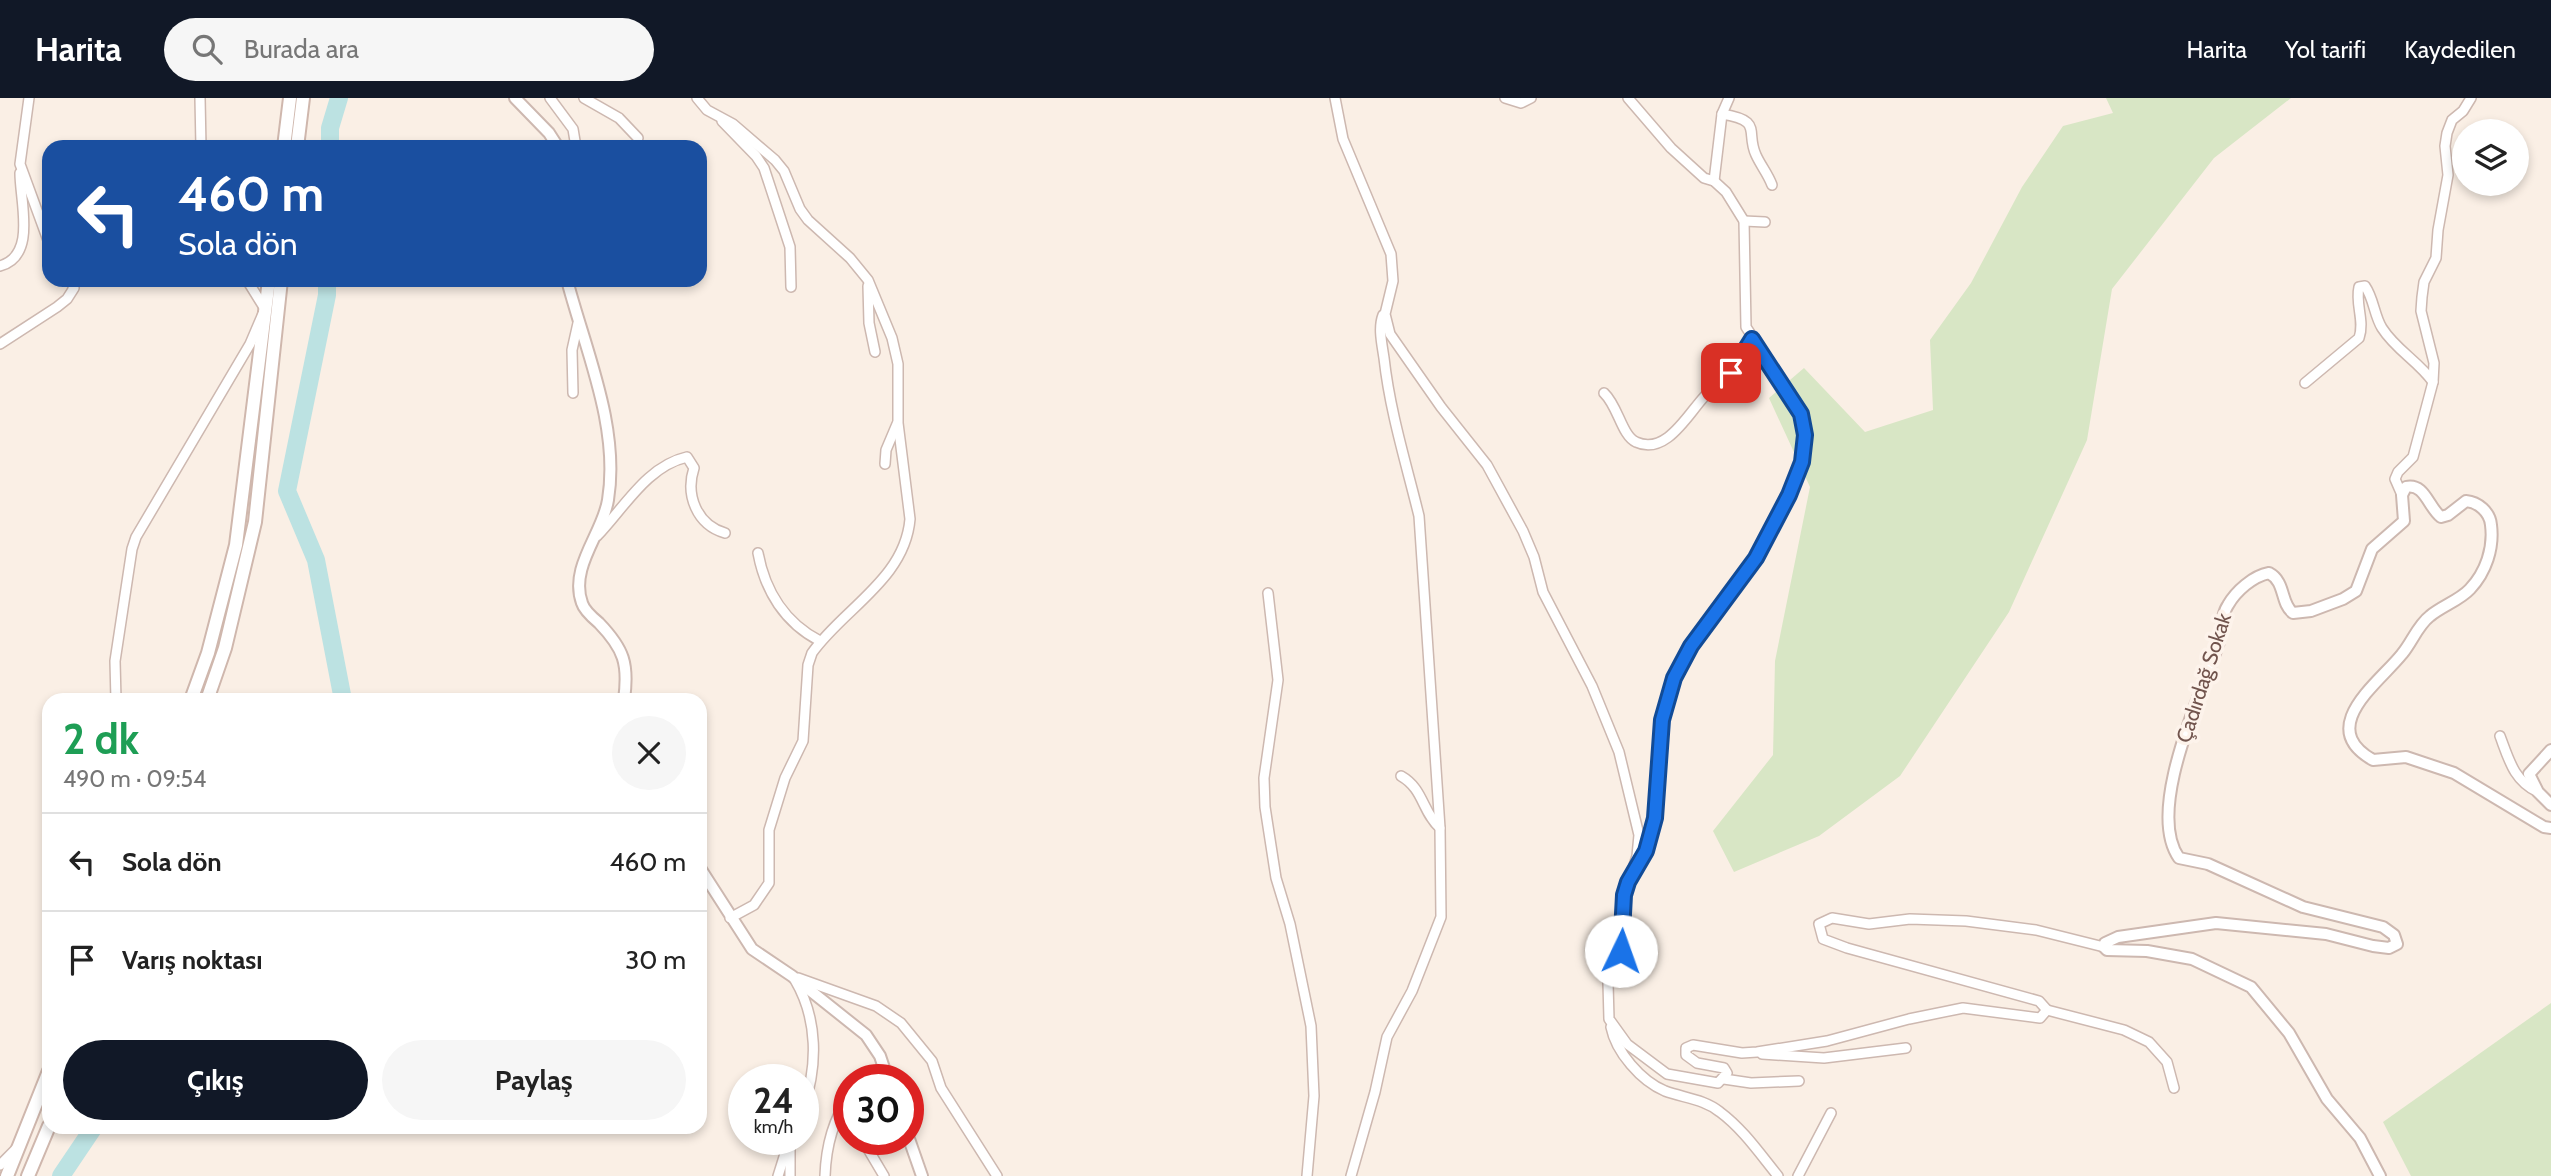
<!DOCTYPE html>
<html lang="tr">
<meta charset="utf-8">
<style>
body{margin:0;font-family:Cabin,sans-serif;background:#f6f6f6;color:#222;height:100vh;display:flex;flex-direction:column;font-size:26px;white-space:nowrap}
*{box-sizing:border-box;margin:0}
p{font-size:23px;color:#767676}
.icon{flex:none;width:38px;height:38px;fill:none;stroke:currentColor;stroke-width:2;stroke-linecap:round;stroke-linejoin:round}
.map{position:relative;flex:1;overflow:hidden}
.drawer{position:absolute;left:42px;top:595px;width:665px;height:441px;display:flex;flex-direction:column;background:#fff;border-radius:21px;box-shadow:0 4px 10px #0003}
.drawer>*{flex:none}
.guide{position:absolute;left:42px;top:42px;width:665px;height:147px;border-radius:21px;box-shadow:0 4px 10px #0003;background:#1a4fa0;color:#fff;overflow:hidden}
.fabs{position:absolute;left:2452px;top:21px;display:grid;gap:14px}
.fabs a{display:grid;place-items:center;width:77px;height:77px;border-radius:50%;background:#fff;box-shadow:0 4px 10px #0003;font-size:35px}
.speed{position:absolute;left:728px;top:966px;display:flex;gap:14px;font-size:35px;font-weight:700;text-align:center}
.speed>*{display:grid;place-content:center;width:91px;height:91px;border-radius:50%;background:#fff;box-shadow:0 4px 10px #0003;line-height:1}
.speed small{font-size:18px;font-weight:400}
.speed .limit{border:10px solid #d22;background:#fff;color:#111}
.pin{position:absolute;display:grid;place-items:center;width:60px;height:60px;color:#fff;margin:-30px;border-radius:14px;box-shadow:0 4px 10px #0006}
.me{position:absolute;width:77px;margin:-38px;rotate:3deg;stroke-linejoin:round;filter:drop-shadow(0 0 5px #0008)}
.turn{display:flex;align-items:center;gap:24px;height:147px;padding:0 21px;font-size:32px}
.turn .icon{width:91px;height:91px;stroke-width:2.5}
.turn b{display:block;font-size:49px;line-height:60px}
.round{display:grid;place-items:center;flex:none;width:74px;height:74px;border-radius:37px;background:#f6f6f6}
.head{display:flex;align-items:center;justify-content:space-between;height:119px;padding:0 21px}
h1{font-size:42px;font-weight:800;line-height:52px;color:#1e9e55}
.action{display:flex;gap:14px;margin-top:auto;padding:14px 21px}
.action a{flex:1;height:80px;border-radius:42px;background:#111827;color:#fff;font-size:28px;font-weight:800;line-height:80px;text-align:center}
.action a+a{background:#f6f6f6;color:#222}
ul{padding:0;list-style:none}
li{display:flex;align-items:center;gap:21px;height:98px;padding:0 21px;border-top:2px solid #e0e0e0}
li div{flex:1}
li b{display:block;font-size:26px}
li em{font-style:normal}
header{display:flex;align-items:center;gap:42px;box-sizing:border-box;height:98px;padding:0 35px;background:#111827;color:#fff}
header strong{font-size:33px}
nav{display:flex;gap:38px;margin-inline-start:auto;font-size:24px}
.search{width:490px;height:63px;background:#f6f6f6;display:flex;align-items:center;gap:18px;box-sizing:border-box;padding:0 24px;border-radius:38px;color:#767676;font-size:26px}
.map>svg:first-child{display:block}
.green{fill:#d8e6c5}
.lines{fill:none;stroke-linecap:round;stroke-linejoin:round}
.river{stroke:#bce2e2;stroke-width:18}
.minor-casing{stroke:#cdb8b0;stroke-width:12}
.tertiary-casing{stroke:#cdb8b0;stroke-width:14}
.secondary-casing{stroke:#cfb7ad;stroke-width:16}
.minor{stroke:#fff;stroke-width:9}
.tertiary{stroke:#fff;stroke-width:10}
.secondary{stroke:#fff;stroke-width:12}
.route-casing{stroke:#114b97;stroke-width:18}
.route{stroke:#1a73e8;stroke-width:12}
.labels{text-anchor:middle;stroke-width:7;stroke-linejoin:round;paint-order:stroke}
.street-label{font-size:21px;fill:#71544d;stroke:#fdf3eb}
</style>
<header>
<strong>Harita</strong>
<div class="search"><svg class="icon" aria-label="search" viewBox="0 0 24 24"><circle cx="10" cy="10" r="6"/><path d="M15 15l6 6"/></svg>Burada ara</div>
<nav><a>Harita</a><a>Yol tarifi</a><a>Kaydedilen</a></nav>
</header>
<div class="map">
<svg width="2551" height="1078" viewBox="0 0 2551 1078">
<rect width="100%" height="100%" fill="#faefe5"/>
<!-- green -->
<g class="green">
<path d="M2106,0H2291L2214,60L2112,191L2087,342L2009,514L1900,678L1819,738L1734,774L1713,733L1773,657L1775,563L1810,389L1769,300L1804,270L1865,334L1933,312L1930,242L1971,185L2022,89L2063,28L2113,15Z"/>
<path d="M2551,905V1078H2411L2383,1024Z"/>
</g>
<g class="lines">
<!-- river -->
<g class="river">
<path d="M330,49V30L339,0"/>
<path d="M327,182V197L287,393L316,462L343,602"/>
<path d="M61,1078L94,1029"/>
</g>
<!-- minor casing -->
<g class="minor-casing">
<g id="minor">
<path d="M29,0L20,66L49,145"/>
<path d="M200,0L201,49"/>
<path d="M550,0L573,31L576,49"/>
<path d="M584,0L619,20L638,40"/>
<path d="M697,0L707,12L733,26L775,62L784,73L800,111L808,122L850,160L868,182L892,240L898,266V325L910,421C905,481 843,511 812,555L808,567L803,643L785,680L769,732V785L754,807L730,820"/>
<path d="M1335,0L1343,41L1391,156L1393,183L1385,216L1390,236L1441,309L1487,367L1523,433L1534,459L1543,494L1592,588L1619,654L1639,737L1637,758L1624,798L1623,847L1608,885L1609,921L1627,946L1667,976L1718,985L1727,975L1724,970L1697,965L1686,957V950L1693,947L1742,955L1757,954L1827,943L1909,921L1963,910L2040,920L2047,912L2039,903L1847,850L1823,841L1819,826L1832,820L1869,826L1910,821L1966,823L2036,832L2104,849"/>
<path d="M1505,0L1521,5L1531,0"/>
<path d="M1628,0L1671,50L1704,80L1714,83L1726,94L1744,123L1746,229L1798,309L1805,343L1797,377L1756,460L1691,548L1674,580L1663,622L1655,720L1646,753L1637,771"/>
<path d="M1722,16C1764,23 1745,33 1756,57C1761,68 1768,76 1772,87"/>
<path d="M722,23L756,58L764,70L790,149L791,189"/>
<path d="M1714,83L1722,16L1729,0"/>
<path d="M1744,123L1765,124"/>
<path d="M0,168C37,158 20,104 20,75"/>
<path d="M868,188L869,225L875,254"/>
<path d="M0,246L57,209L67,201L74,190L70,182"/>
<path d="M2305,285L2359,240C2365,223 2355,206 2359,189L2365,188C2374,201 2374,217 2382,230C2396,252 2418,263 2433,284"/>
<path d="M573,295L572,252L578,225"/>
<path d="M1604,295C1618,308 1622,338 1636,344C1666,358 1688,316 1704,299C1714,289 1727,281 1736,270C1743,261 1747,250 1752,241"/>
<path d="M885,366L886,352L897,326"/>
<path d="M2402,397L2395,381L2398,374L2413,359L2433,284L2434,265L2421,213L2422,199L2424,184L2436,160L2438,132L2448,77L2445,48L2447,35L2452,22L2463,13L2471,0"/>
<path d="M597,438C624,410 647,368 687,359L694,370C685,397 697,427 725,435"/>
<path d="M758,455C765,493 785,525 820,543"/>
<path d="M1268,495L1278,582L1264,680L1265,709L1276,780L1290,826L1311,928L1314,998L1307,1078"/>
<path d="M116,602L115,563L132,451L136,439L250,246L265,211L247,182"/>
<path d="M2500,638C2509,662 2514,683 2538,694"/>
<path d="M1401,678C1424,691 1422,714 1440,730"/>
<path d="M798,880L876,908L901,925L932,963L941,990L997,1078"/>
<path d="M795,882C818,921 818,968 803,1011"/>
<path d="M2047,912L2124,932L2149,944L2167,964L2174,990"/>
<path d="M1611,929C1616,954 1641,983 1665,993C1684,1000 1704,1001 1720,1014C1743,1031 1760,1056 1778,1078"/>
<path d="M1762,956L1824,960L1906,950"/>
<path d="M1724,981L1751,985L1799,983"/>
<path d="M868,1051L884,1078"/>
<path d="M0,1067L16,1051"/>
<path d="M778,1078L788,1046"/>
<path d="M790,1078V1041"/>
<path d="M825,1078C826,1049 832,1023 849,999"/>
<path d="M1351,1078L1375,994L1387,939L1412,893L1441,819L1440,730L1419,418C1406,365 1390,314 1384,260C1382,246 1378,230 1383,217"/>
<path d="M1798,1078L1831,1015"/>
</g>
</g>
<!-- tertiary casing -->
<g class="tertiary-casing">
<g id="tertiary">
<path d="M515,0L549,35L558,49"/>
<path d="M567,182C585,251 620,329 608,402C603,435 569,469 582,505C584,512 593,520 599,525C624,551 629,566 624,602"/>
<path d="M2551,652L2529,676L2538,694L2551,707"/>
<path d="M700,770L752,851L792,878L866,937L880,958L888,982"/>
<path d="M908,1038L922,1078"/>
<path d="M2380,1078L2360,1040L2327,1001L2289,935L2251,889L2192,861L2147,853L2107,852L2104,849L2105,845L2118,839L2216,825L2326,836L2373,848L2389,850L2397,846L2394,837L2383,829L2303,809L2208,766L2179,760C2145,712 2202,595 2219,544C2222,533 2221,517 2228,507C2236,493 2253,478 2269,475C2286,484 2280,505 2293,515L2311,513L2343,501L2356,493L2372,451L2404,423L2402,397L2406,389C2425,385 2428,409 2441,419L2448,417L2466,403C2478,404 2490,414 2491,427C2494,450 2486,474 2470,491C2460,502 2442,508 2430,518C2418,527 2412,544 2402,556C2379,585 2315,629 2373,662L2406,659L2454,675L2544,729L2551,730"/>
</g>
</g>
<!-- secondary casing -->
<g class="secondary-casing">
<g id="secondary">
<path d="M284,49L290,0"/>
<path d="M297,49L303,0"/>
<path d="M191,602L208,555L236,447L269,182"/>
<path d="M207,602L225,550L255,424L281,182"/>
<path d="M7,1078L49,973"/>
<path d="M28,1078L49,1028"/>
</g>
</g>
<!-- minor -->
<use href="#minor" class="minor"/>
<!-- tertiary -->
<use href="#tertiary" class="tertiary"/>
<!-- secondary -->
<use href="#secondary" class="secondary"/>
</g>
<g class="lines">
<!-- route casing -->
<g class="route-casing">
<path id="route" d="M1621,853L1624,797L1628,784L1646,753L1655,720L1662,622L1674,580L1691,548L1756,460L1789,397L1802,364L1805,337L1801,316L1752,241L1731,275"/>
</g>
<!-- route -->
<use href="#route" class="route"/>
</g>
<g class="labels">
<!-- street labels -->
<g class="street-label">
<text transform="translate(2204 580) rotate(-72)" y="7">Çadırdağ Sokak</text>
</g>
</g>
</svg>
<div class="fabs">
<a><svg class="icon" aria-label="layers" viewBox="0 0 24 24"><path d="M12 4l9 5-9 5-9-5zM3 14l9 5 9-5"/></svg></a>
</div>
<div class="speed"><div>24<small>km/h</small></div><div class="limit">30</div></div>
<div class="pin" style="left:1731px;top:275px;background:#d93025"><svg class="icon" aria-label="arrive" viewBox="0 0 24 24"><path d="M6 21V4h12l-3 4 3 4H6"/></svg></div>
<svg class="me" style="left:1621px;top:853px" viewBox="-20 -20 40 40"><circle r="19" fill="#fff"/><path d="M0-13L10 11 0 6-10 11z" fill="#1a73e8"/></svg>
<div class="guide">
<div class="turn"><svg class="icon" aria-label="left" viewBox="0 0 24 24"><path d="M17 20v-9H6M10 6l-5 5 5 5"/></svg><div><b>460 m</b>Sola dön</div></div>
</div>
<section class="drawer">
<div class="head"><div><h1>2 dk</h1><p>490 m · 09:54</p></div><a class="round"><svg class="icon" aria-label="close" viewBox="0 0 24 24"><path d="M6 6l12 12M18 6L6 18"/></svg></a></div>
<ul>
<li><svg class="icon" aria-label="left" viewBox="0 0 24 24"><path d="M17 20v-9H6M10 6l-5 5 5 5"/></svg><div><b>Sola dön</b></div><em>460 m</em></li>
<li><svg class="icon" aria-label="arrive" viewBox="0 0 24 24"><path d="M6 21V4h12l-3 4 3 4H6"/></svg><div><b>Varış noktası</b></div><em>30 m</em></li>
</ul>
<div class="action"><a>Çıkış</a><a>Paylaş</a></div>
</section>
</div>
